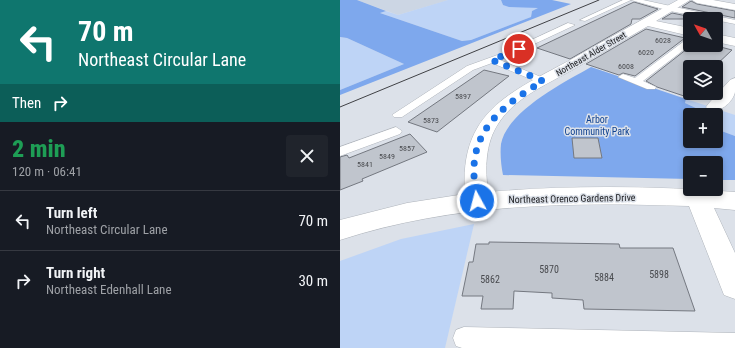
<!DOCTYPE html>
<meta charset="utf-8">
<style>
body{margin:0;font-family:"Roboto Condensed",sans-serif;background:#20242c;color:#f1f3f6;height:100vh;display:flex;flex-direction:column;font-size:15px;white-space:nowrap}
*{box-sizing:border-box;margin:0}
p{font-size:13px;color:#9ea1a6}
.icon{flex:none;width:22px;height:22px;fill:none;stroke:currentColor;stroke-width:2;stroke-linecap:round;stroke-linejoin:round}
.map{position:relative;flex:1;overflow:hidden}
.side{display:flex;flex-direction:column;background:#171b24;width:340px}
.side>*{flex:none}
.top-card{background:#0f766e;color:#fff;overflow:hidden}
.needle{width:26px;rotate:310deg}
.controls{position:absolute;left:343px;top:12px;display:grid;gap:8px}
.controls a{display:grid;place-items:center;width:40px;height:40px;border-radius:4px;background:#171b24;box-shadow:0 2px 6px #0003;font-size:20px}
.pin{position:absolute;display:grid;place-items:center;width:34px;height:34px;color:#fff;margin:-17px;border:2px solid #fff;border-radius:50%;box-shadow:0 1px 4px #0007}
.me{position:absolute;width:44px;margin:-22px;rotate:353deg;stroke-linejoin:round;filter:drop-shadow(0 0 3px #0008)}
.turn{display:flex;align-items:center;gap:14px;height:84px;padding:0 12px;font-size:18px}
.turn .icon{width:52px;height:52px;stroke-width:2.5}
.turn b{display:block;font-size:28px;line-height:34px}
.then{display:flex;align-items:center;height:38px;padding:0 12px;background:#0003;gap:8px;font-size:15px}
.round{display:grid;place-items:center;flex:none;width:42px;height:42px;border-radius:4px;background:#20242c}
.summary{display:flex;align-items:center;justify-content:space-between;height:68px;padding:0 12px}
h1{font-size:24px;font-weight:800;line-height:30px;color:#1e9e55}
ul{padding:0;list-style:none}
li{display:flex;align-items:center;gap:12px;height:60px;padding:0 12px;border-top:1px solid #363941}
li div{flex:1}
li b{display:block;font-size:15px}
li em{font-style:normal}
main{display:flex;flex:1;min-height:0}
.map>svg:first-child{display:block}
.built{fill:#ccd6e4}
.green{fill:#bed4f6}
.forest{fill:#7ea8ed}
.building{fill:#c0c5cd;stroke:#747880}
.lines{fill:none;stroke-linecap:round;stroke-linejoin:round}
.service-casing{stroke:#afb4bb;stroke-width:1}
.minor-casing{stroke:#afb4bb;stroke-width:1}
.service{fill:#fff;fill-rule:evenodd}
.minor{fill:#fff;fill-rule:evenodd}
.tram{stroke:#404145;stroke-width:1}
.route{stroke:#1a73e8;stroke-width:7;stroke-dasharray:0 12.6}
.labels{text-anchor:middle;stroke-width:3;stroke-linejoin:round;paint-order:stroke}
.number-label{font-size:8px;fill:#484a4e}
.far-street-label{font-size:9px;fill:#202124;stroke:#dce1e9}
.park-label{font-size:10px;fill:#0f4190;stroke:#dce1e9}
.street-label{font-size:10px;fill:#202124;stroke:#dce1e9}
.near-number-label{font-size:10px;fill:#484a4e}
</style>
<main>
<section class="side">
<div class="top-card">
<div class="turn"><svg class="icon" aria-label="left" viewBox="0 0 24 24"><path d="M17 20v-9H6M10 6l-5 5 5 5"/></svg><div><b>70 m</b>Northeast Circular Lane</div></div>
<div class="then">Then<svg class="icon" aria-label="right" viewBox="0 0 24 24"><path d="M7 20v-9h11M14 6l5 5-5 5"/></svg></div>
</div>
<div class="summary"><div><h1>2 min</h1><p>120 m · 06:41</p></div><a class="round"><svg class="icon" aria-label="close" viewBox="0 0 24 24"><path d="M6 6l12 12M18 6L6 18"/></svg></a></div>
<ul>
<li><svg class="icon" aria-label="left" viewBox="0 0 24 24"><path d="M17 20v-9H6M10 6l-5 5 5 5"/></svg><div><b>Turn left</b><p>Northeast Circular Lane</p></div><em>70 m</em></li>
<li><svg class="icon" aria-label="right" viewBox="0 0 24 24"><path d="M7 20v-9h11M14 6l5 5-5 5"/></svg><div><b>Turn right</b><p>Northeast Edenhall Lane</p></div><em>30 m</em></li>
</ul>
</section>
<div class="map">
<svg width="395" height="348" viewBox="0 0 395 348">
<rect width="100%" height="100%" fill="#dce1e9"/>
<!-- built -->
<path class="built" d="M17,0H109L58,15Z"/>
<!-- green -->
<g class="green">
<path d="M108,0H161L163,5L199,8L192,11L191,17L131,40L122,41L40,13L46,11L58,15Z"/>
<path d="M0,37L7,38L64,64L0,90Z"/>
<path d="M346,99L395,115V136L376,129V115H360L358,109L345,103Z"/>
<path d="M134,224L105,348H0V261L61,239Z"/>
</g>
<!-- forest -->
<g class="forest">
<path d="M0,0H17L46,11L40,13L122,41L131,40L191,17L192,11L198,8L169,7L163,5L161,0H212L231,4L0,95V90L64,64L7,38L0,37Z"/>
<path d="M251,67L346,99L345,103L358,109L360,115H350V141H376V129L395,136V180H376V163H350V179L163,175C161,165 160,154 161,144C167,111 225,82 251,67Z"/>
</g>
<!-- building -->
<g class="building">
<path d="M351,1L357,4L395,11V18L342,7Z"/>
<path d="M294,2L318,9L300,19H292L291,24L230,59L197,48Z"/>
<path d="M332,13L362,19H322Z"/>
<path d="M306,29L345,38L295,76L283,73L279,75L246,64Z"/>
<path d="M352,45H373L392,50L374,67H350V98L317,87L306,81Z"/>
<path d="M144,70L169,76L97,132L68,122Z"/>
<path d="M70,134L87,152L22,179L23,181L0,190V157L7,155L9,158Z"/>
<path d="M232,138H258L262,158H234Z"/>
<path d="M149,242L279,244L280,248H333L355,311L244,309L243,300L212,298V293L174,291L173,309H141L143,296H122L129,262H133L136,244H149Z"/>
</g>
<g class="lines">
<!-- service casing -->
<g class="service-casing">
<g id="service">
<path d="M283,0H303L395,20V24L330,11L291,0L245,21L240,20Z"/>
<path d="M228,23L235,25L160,60L206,79L208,81L206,83H200L152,63L133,70L62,117H54L52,115L127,66L163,53Z"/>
<path d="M347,39H350V45L303,81L316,87L315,89H307L278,77L283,74L295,78Z"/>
<path d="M56,127L62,131L60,134L0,156V147Z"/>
<path d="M124,327L395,333V348H122L116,346L113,338L116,330Z"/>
</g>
</g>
<!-- minor casing -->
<g class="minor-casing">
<g id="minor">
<path d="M338,0H350L316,21L350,28V36L308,26C283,40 259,55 234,69C208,84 175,97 158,124C145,144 145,169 148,192C230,185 313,186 395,192V210L374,208L395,253V299L384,295L349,206C230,202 114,203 0,240V220L67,203L125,194C119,111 170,93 232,59C267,39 303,19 338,0Z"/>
<path d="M352,0H373L395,4V10L357,3Z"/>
<path d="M376,34L395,38V46L376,42Z"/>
<path d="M395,78C395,83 395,88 395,92C393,102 380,113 369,111L366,107L369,103L390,80Z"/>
</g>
</g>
<!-- service -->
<use href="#service" class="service"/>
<!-- minor -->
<use href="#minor" class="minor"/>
<!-- tram -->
<path class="tram" d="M0,107L259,0"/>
</g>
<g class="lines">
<!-- route -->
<path class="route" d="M137,201C136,192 134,183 134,174C132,127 168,102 203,81L152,60L179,49"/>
</g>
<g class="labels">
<!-- number labels -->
<g class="number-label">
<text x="323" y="43">6028</text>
<text x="306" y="55">6020</text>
<text x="286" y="69">6008</text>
<text x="123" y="99">5897</text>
<text x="91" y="123">5873</text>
<text x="67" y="151">5857</text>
<text x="47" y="159">5849</text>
<text x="25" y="167">5841</text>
</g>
<!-- far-street labels -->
<g class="far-street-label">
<text transform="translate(251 54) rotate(-30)" y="3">Northeast Alder Street</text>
</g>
<!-- park labels -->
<g class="park-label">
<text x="257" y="123">Arbor<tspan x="257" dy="12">Community Park</tspan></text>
</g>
<!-- street labels -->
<g class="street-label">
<text transform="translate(232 198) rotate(-1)" y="4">Northeast Orenco Gardens Drive</text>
</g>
<!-- near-number labels -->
<g class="near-number-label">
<text x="209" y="273">5870</text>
<text x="319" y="278">5898</text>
<text x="264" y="281">5884</text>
<text x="150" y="283">5862</text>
</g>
</g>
</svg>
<div class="controls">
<a><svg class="needle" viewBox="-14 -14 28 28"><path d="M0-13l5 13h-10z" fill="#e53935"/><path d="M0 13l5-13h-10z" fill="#9ea1a6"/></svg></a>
<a><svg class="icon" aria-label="layers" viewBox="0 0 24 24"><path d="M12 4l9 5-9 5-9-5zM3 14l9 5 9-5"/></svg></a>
<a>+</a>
<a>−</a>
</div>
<div class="pin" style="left:179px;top:49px;background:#d93025"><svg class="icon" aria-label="arrive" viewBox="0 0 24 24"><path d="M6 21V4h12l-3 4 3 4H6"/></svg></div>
<svg class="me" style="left:137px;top:201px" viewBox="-20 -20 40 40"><circle r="17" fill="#1a73e8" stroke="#fff" stroke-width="3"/><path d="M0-11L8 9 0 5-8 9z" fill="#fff"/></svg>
</div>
</main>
